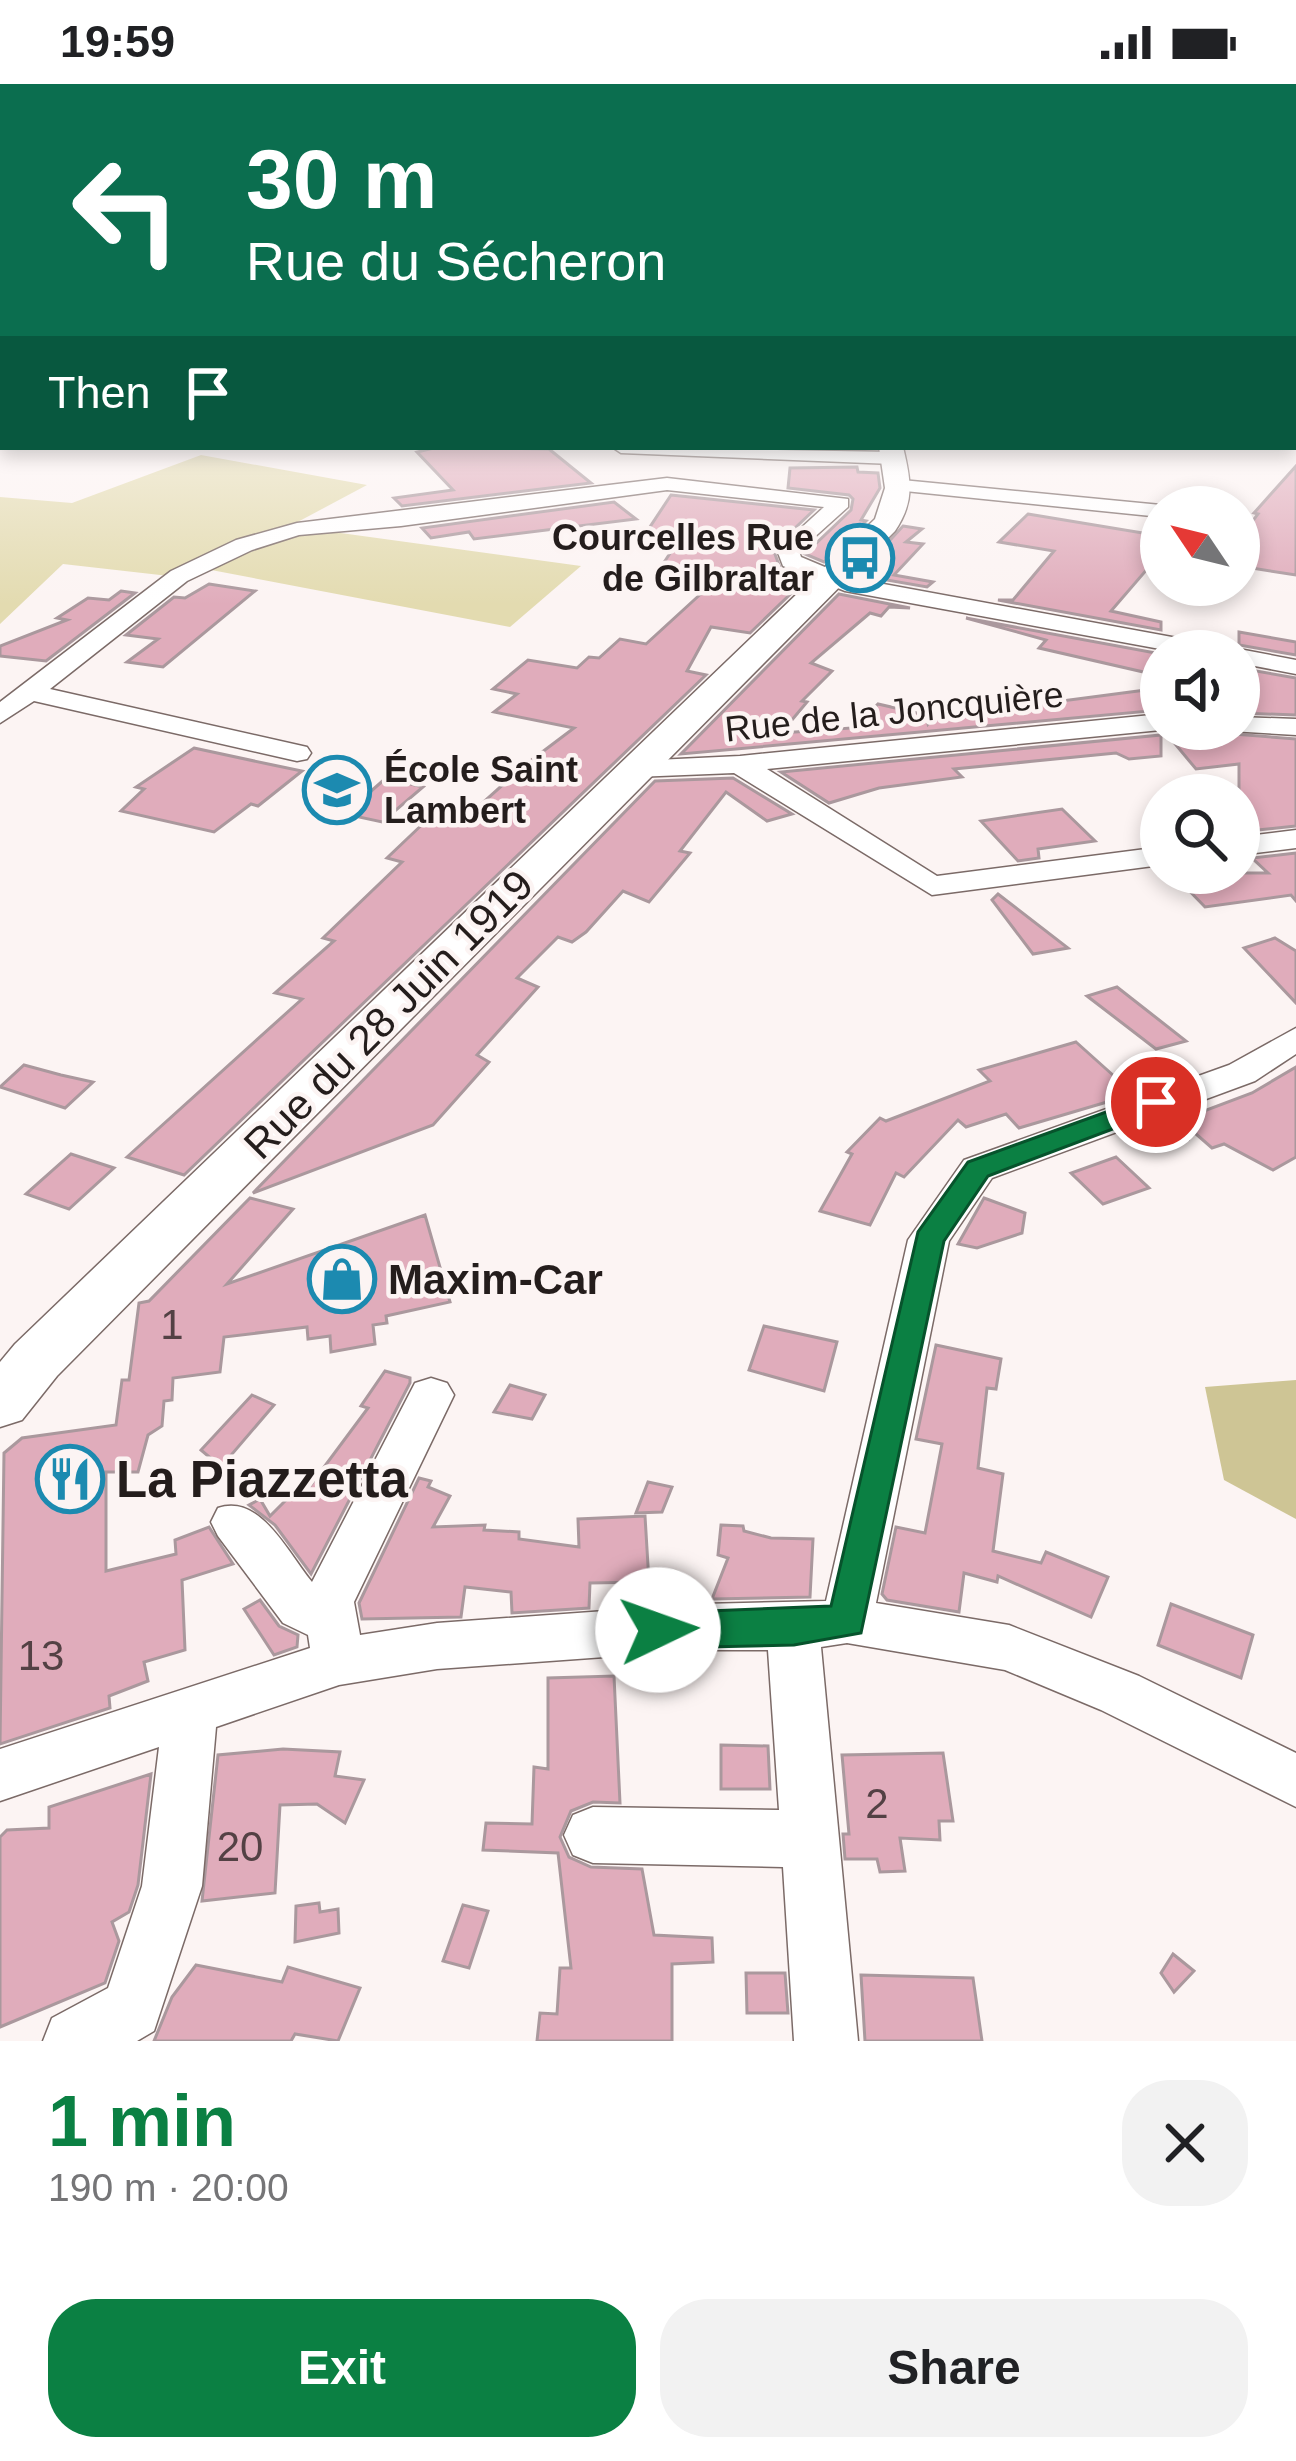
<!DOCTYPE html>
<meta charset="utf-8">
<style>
body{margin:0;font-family:Helvetica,sans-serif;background:#f2f2f2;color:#202124;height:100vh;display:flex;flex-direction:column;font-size:45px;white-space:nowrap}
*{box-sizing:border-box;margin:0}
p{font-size:39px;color:#757577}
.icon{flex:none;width:66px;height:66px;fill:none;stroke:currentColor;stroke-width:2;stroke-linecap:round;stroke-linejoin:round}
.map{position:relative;height:1957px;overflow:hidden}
.sheet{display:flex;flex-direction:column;background:#fff;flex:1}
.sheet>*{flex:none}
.hud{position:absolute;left:0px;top:0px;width:1296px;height:366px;box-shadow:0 6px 18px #0003;background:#0b6e4f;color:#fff;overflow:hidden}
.needle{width:78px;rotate:305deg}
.tools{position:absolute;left:1140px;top:402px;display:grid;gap:24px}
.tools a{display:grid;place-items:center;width:120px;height:120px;border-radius:50%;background:#fff;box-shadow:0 6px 18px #0003;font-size:60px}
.pin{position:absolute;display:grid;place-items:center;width:102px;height:102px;color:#fff;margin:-51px;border:6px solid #fff;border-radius:50%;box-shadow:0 3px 12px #0007}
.me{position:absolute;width:132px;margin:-66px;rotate:87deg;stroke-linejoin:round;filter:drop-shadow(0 0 9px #0008)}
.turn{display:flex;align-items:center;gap:42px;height:252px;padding:0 48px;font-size:54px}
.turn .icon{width:156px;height:156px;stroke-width:2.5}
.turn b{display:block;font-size:84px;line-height:102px}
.then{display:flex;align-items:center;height:114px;padding:0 48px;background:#0003;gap:24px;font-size:45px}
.round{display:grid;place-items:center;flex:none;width:126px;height:126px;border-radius:48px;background:#f2f2f2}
.summary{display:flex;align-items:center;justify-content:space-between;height:204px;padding:0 48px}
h1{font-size:72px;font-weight:600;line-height:90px;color:#0b8043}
.primary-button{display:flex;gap:24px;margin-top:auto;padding:24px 48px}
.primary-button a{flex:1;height:138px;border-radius:48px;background:#0b8043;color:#fff;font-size:48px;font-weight:600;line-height:138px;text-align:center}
.primary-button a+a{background:#f2f2f2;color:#202124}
.status{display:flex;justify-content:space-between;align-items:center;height:84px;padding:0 60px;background:#fff;direction:ltr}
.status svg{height:33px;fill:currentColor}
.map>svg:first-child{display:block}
.green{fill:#e3dbb0}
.forest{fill:#cec595}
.building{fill:#e0acbb;stroke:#aa989d;stroke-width:3}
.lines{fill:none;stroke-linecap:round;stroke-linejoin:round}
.minor-casing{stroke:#7b6a67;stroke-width:3}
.major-casing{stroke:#7b6a67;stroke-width:3}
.minor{fill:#fff;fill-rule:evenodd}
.major{fill:#fff;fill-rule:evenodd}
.route{fill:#0b8043;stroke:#07532c;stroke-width:3}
.labels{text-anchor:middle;stroke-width:9;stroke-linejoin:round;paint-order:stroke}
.far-poi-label{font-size:36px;font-weight:bold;fill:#241d1c;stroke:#fcf4f3;text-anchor:end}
.far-street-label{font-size:36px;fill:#241d1c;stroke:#fcf4f3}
.street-label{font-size:42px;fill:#241d1c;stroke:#fcf4f3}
.poi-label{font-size:42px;font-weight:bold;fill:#241d1c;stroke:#fcf4f3;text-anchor:start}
.near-number-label{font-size:42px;fill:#534144}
.near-poi-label{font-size:51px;font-weight:bold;fill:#241d1c;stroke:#fcf4f3;text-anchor:start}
</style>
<div class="status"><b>19:59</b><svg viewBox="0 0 49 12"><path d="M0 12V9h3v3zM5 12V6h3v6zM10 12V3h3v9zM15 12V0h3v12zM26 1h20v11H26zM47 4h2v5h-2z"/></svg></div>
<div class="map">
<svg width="1296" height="1957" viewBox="0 0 1296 1957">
<rect width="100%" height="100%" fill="#fcf4f3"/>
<!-- green -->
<g class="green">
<path d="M201,371L367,401L292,441L169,492L63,480L0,540V413L72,419Z"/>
<path d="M326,447L581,482L510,543L206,485L289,453Z"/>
</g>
<!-- forest -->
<path class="forest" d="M1296,1296V1435L1224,1396L1205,1303Z"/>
<!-- building -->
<g class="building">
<path d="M438,363L549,365L591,399L402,422L394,414L453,406L417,368Z"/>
<path d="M1296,382V491L1239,482V455L1258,430L1254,429Z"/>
<path d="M857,383L858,388L878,389L880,404L861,436L866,437L824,478L805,470L851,426L853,415L849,411L788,404L790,384Z"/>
<path d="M671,411L814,426L773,465L781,486L805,496L750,549L711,543L687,587L706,591L184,1091L127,1073L302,915L275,909L334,857L323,854L402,778L387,774L430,733L460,739L525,681L574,644L494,628L517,610L493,605L528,576L577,584L589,573L599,574L620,555L646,560L705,506L669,500L682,486L661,483L676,460L640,458Z"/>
<path d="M614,418L636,435L474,455L469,448L431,454L422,444Z"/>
<path d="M1028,430L1161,452V486L1148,484L1111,527L1161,538V546L998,516H1013L1054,467L999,458Z"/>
<path d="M903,442L922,445L906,458L923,460L894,491L933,498L927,503L858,491Z"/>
<path d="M209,500L255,507L163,583L127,578L158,555L126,551L174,513L185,514Z"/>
<path d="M121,507L135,509L46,577L0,572V562L67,536L57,534L88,514L109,516Z"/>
<path d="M839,510L910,524L889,523L881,532L870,529L811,579L832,587L802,617L807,618L781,649L866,643L864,635L878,620L926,631L928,640L933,634L1161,604V626L681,670Z"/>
<path d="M966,534L1161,570V592L1039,564L1046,556Z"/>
<path d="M1239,548L1296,558V571L1239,561Z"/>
<path d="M1239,584L1296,594V631L1239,629Z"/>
<path d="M1169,645L1296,655V742L1239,748V680L1196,685L1166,649Z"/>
<path d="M1161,651V672L1129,675L1116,669L954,685L962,693L879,704L829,719L781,688Z"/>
<path d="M194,664L273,681L302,687L258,722L251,720L214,748L121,727L144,705L136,703Z"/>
<path d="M386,694L423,703L382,738L345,730Z"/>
<path d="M733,694L792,730L767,737L726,708L680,767L690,769L649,818L623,807L586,848L572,858L558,853L517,894L538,903L477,971L489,978L433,1041L253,1109L655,697Z"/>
<path d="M1062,725L1095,757L1038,765L1039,774L1018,777L981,737Z"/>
<path d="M1296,769V817L1291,811L1205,823L1172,789H1268L1252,774Z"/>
<path d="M998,810L1068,864L1033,870L992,816Z"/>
<path d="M1275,854L1296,867V919L1244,864Z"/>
<path d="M1117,903L1186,957L1156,965L1087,912Z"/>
<path d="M1076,958L1134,1010L1019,1044L1006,1030L966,1043L958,1036L904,1093L896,1089L870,1141L820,1127L852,1070L847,1068L880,1034L886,1037L990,997L979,986Z"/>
<path d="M24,981L61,991L93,998L65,1024L0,1003Z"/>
<path d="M1296,983V1073L1273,1086L1224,1060L1212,1064L1180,1036L1252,1009Z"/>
<path d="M1163,1036L1187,1056L1156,1066L1133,1047Z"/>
<path d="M71,1070L114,1084L69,1125L26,1110Z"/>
<path d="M1116,1073L1149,1104L1103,1120L1071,1089Z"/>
<path d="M250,1114L293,1125L227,1200L425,1131L450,1218L386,1232L387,1239L373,1241L375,1260L331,1268L330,1252L308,1255L307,1243L224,1253L220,1288L173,1294L172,1316L164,1317L162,1342L148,1351L138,1388H106V1487L176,1470L175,1456L209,1443L233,1480L182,1496L185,1566L144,1578L148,1597L109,1612L110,1624L0,1660L4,1369L22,1354L116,1341L122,1296H129L139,1219L149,1217Z"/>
<path d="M984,1114L1025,1129L1022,1149L977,1164L958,1160Z"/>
<path d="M764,1242L837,1258L824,1307L749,1286Z"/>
<path d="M936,1261L1001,1275L996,1305L987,1304L978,1384L1003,1390L993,1467L1041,1479L1046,1468L1108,1493L1091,1533L998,1492L997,1498L964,1489L959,1528L887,1516L882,1510L896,1443L925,1449L942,1360L916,1355Z"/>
<path d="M385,1287L410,1294V1299L311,1490L275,1441L249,1421L260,1415L270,1432L300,1402L307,1406L368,1324L361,1322Z"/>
<path d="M510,1301L545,1311L532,1335L494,1328Z"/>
<path d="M252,1311L274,1321L221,1383L201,1366Z"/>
<path d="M419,1394L431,1397L428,1403L450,1412L433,1443L485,1441L484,1446L519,1448V1455L579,1463L578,1435L645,1432L649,1498L590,1499L589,1524L512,1529L511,1508L465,1503L461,1533L362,1535L359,1519Z"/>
<path d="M648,1398L672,1403L662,1428L636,1429Z"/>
<path d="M721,1441L743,1442L744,1447L771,1454L813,1455L810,1513L712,1515L728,1474L718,1471Z"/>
<path d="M260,1516L279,1542L298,1551L297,1563L274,1571L244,1525Z"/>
<path d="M1171,1520L1253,1551L1241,1594L1158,1561Z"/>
<path d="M614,1592L620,1719L593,1718L571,1727L560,1753L569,1773L591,1783L642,1785L654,1851L712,1854L713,1878L672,1880V1957H537L540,1929L557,1930L560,1884H571L558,1769L483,1766L486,1739L532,1740L534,1683L548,1685V1594Z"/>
<path d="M721,1661L768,1662L770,1705H721Z"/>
<path d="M283,1665L340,1668L335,1692L364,1696L345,1739L317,1720L280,1721L275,1809L202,1817L218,1671Z"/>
<path d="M943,1669L953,1737H939L940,1756L900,1754L905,1787L880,1788L877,1775H845L843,1750H849L842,1671Z"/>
<path d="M151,1690L138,1801L129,1828L112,1838L119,1857L105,1899L0,1943V1753L7,1746L49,1744V1723Z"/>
<path d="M319,1819L320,1828L338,1825L339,1849L295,1858L296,1822Z"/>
<path d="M463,1821L488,1827L469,1884L443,1877Z"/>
<path d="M1173,1870L1194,1887L1174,1908L1161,1889Z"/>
<path d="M196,1881L282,1898L288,1883L360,1904L338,1957L295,1950L291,1957H154L172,1913Z"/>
<path d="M746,1889H785L788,1929H747Z"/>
<path d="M861,1891L973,1894L982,1957H865Z"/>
</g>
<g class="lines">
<!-- minor casing -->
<g class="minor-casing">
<g id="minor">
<rect x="1293" y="321" width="3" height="11"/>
<path d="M0,323H3L0,334Z"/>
<path d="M612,363L893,368L902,374L893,380L621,369Z"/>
<path d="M667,394L848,415V423L799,467L801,473L851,494L1210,560L1222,567H1171L845,507L783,482L777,466L824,423L667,406L401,442L299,451L252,466L187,497L50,605L307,663L311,669L307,675L297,677L34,617L0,639V618L171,487L236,456L297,439Z"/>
<path d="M902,396L1161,421L1168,423H1161V433L895,406V398Z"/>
<path d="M1239,565L1296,576V590L1239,579V567H1230Z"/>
<path d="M1161,630L1165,645L1161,646L767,685L937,792L1161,763V781L932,811L734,689L635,693L621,685L635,677L740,672Z"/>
<path d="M1239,633L1296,635V651L1230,647L1239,645Z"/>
<path d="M1296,746V764L1239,771V753Z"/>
<path d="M1296,944V970L1255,997L992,1094L949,1157L876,1519L1009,1541L1139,1592L1296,1669V1723L1101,1626L1005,1586L847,1559L821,1563L858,1957H794L783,1783L593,1779L573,1771L564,1751L573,1731L593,1723L779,1726L768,1566H702L437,1585L339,1601L216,1643L202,1802L154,1947L137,1957H43L52,1934L108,1904L142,1802L159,1663L0,1717V1665L310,1564L308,1551L283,1539L218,1452L211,1438L218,1424C260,1409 288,1469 312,1498L415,1299L431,1294L447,1299L454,1311L354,1518L360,1551L437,1539L702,1520L826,1517L908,1156L964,1076L1229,981Z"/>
</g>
</g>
<!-- major casing -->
<g class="major-casing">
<path id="major" d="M879,363H903C911,397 915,417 895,447L57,1292L22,1336L0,1343V1278L15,1260L875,435L885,404Z"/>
</g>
<!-- minor -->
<use href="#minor" class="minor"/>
<!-- major -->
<use href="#major" class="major"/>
</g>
<!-- sky -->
<linearGradient id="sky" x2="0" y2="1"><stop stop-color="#a0b2e0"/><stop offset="0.47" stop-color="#fefafa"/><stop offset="1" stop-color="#fefafa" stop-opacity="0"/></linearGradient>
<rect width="1296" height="521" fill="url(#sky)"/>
<!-- route -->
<path class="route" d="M1156,1010L1170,1018L1166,1025L988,1092L944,1157L861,1549L794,1561L658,1564L644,1559L638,1546L644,1534L658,1529L831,1522L918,1148L968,1078Z"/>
<!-- icons -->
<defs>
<g id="bus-ring" transform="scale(3.45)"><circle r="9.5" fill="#fcf4f3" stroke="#1c8ab0" stroke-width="1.5"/><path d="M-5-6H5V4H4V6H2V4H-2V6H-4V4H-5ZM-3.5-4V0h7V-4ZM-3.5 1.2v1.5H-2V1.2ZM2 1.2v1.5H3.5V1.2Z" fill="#1c8ab0"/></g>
<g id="school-ring" transform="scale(3.45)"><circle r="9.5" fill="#fcf4f3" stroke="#1c8ab0" stroke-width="1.5"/><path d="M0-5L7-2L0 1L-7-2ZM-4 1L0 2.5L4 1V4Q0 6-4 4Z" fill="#1c8ab0"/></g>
<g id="shop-ring" transform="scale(3.45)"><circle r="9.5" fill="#fcf4f3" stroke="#1c8ab0" stroke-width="1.5"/><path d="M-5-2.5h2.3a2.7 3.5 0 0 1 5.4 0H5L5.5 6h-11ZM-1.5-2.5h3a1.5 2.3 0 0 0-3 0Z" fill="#1c8ab0"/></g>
<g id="restaurant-ring" transform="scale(3.45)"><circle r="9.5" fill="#fcf4f3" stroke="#1c8ab0" stroke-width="1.5"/><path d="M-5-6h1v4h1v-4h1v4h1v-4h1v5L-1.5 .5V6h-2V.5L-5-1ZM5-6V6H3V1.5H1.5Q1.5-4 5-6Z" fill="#1c8ab0"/></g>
</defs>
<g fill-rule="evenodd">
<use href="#bus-ring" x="860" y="474"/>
<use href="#school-ring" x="337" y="706"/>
<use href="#shop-ring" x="342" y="1195"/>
<use href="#restaurant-ring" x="70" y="1395"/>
</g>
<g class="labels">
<!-- far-poi labels -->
<g class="far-poi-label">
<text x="814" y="466">Courcelles Rue<tspan x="814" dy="41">de Gilbraltar</tspan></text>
<text x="384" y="698" text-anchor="start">École Saint<tspan x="384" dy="41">Lambert</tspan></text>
</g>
<!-- far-street labels -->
<g class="far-street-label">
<text transform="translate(894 627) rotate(-6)" y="13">Rue de la Joncquière</text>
</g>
<!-- street labels -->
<g class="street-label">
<text transform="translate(388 930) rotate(-45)" y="15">Rue du 28 Juin 1919</text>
</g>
<!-- poi labels -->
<g class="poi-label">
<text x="388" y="1210">Maxim-Car</text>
</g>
<!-- near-number labels -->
<g class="near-number-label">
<text x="172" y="1255">1</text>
<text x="41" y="1586">13</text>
<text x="877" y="1734">2</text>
<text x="240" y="1777">20</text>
</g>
<!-- near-poi labels -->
<g class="near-poi-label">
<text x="116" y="1413">La Piazzetta</text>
</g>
</g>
</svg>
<div class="tools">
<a><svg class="needle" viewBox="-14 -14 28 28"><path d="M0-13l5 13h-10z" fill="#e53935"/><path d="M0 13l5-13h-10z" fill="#757577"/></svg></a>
<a><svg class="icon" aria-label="sound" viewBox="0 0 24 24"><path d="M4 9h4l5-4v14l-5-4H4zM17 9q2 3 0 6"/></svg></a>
<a><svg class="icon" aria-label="search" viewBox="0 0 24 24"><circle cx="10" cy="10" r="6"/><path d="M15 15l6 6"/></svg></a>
</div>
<div class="pin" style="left:1156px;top:1018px;background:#d93025"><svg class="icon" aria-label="arrive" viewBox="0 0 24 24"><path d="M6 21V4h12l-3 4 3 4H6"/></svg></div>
<svg class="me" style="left:658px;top:1546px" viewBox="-20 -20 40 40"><circle r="19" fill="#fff"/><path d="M0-13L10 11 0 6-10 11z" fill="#0b8043"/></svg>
<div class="hud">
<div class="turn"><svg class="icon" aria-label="left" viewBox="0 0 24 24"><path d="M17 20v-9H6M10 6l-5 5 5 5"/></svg><div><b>30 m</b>Rue du Sécheron</div></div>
<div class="then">Then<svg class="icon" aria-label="arrive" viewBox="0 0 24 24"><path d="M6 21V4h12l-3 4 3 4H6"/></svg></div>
</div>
</div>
<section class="sheet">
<div class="summary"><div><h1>1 min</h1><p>190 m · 20:00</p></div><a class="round"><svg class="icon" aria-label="close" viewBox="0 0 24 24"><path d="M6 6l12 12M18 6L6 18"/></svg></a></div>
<div class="primary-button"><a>Exit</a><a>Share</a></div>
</section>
